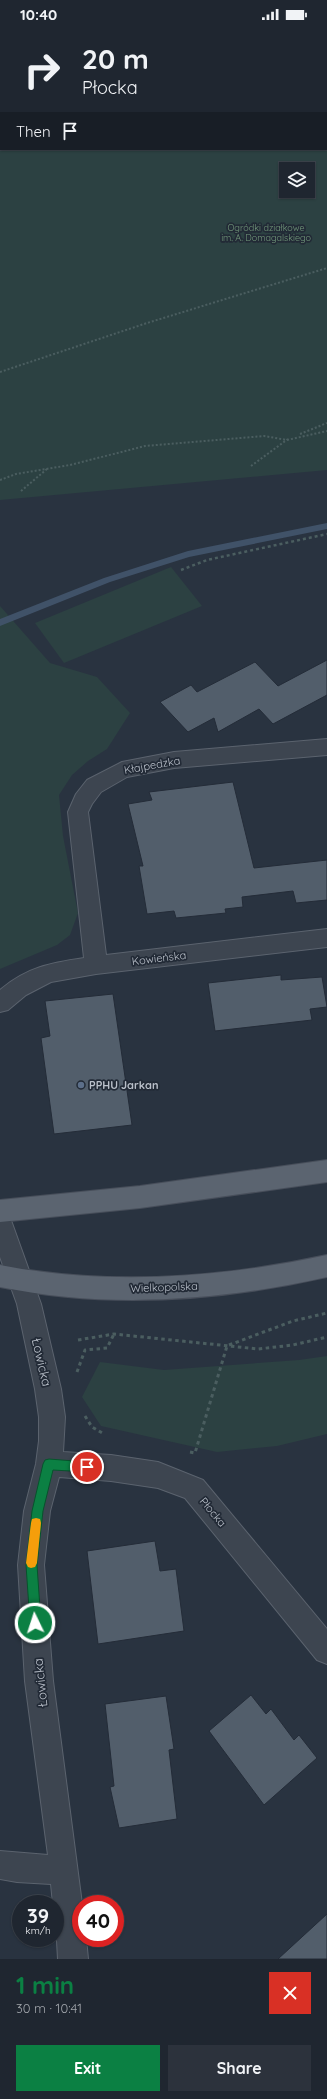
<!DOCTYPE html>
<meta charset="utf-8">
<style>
body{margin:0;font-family:Quicksand,sans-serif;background:#2c323c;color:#f1f3f6;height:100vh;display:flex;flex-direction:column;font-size:15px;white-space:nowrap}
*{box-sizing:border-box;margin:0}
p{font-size:13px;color:#a1a5ab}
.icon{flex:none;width:22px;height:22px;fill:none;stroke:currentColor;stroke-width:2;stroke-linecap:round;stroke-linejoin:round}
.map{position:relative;height:1931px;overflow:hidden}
.side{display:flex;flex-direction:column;background:#1f2630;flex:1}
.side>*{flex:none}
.guide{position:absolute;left:0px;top:0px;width:327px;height:122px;box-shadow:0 1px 3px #0004,0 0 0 1px #3c434c;background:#1f2630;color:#f1f3f6;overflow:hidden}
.buttons{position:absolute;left:279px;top:134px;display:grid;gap:8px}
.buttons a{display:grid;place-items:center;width:36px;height:36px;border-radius:0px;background:#1f2630;box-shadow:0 1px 3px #0004,0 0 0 1px #3c434c;font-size:20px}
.speed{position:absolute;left:12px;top:1867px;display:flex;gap:8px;font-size:20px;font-weight:700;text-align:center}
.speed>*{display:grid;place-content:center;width:52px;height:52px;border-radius:50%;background:#1f2630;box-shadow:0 1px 3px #0004,0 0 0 1px #3c434c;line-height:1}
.speed small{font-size:10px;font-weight:400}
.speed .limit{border:6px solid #d22;background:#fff;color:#111}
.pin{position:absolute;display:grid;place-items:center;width:34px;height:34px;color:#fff;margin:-17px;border:2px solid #fff;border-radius:50%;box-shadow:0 1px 4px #0007}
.me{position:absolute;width:44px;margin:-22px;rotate:356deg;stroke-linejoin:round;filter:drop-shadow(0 0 3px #0008)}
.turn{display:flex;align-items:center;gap:14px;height:84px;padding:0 16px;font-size:18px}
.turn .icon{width:52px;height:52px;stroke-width:2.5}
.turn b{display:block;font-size:28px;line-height:34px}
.then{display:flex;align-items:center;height:38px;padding:0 16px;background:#0003;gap:8px;font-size:15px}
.round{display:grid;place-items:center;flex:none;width:42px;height:42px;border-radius:0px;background:#2c323c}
.overview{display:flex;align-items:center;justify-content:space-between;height:68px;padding:0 16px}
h1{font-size:24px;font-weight:700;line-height:30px;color:#0b8043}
.primary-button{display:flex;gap:8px;margin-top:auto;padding:8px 16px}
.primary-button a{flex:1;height:46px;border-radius:0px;background:#0b8043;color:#fff;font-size:16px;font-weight:700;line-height:46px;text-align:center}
.primary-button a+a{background:#2c323c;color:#f1f3f6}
.status{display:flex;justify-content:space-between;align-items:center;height:28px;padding:0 20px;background:#1f2630;direction:ltr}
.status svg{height:11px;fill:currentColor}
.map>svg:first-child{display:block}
.green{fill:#2c4142;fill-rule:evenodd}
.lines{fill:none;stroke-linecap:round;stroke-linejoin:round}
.stream{fill:#405268;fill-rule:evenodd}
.building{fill:#525e6b;stroke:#242c38}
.minor-casing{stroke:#5b636e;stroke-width:2}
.major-casing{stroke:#474e5a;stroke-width:2}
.path-far2{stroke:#4b5e60;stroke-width:2;stroke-dasharray:2 2;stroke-linecap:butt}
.path-far1{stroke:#4b5e60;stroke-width:2.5;stroke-dasharray:3 3;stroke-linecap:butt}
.path{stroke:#4b5e60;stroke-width:3;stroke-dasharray:3.5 3.5;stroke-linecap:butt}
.minor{fill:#3d4550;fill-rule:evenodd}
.major{fill:#5b6470;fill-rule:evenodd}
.route{fill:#0b8043;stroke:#07532c}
.slow{fill:#f59e0b}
.service-dot{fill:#5c6f8a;stroke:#222a36;stroke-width:1.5}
.labels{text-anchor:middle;stroke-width:3.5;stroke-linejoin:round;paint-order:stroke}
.far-park-label{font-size:9px;fill:#73997b;stroke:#222a36}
.street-label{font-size:11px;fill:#bac0ca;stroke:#222a36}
.poi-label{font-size:11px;font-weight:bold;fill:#bac0ca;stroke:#222a36;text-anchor:start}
.near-street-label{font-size:13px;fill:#bac0ca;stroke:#222a36}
</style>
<div class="status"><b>10:40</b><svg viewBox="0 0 49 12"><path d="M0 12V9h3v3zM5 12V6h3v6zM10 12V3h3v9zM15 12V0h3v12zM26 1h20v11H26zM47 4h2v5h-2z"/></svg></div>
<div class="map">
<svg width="327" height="1931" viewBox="0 0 327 1931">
<rect width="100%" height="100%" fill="#293340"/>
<!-- green -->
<g class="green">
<path d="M0,0H327V442L0,472ZM1,1H326V121H1ZM286,141H308V163H286Z"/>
<path d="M171,539L202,578L64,635L35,595Z"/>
<path d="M0,578L50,635L97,649L130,685L107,721L88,733L72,747L59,767L63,808L78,885L70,907L57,917L0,941Z"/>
<path d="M327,1328V1406L277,1418L217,1424L101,1398L82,1369L100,1334L164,1342L299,1332Z"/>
</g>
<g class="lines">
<!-- stream -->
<path class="stream" d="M327,495V501L189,529L110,554L0,598V591L104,550L188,523Z"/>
</g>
<!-- building -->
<g class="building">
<path d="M327,632V667L273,696L259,681L218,704L214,690L188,704L160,674L191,657L197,664L255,634L278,658Z"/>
<path d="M233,754L254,840L327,832V872L296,875L293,863L242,869L243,879L225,881L226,885L176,890L174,883L147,886L139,838H143L128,776L152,772L149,764Z"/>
<path d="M281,947V952L322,949L327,979L310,981L312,992L215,1003L208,955Z"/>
<path d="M113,966L132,1097L54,1106L41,1010L50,1008L45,973Z"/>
<path d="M155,1513L160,1543L176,1541L184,1603L98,1616L87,1523Z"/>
<path d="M251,1667L266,1686L271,1681L294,1712L299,1707L317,1730L264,1777L209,1703Z"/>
<path d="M166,1668L174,1721L169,1722L177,1791L119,1800L110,1759L114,1758L105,1676Z"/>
<path d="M327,1886V1931H278Z"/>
</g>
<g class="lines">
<!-- minor casing -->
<g class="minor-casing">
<g id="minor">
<path d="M327,711V727L174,740L127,749L101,764L92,776L88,784L106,927L327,901V919L96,946L51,954L26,967L8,982L0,984V962C27,939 51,935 84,930L68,784L76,766L87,752L122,734L174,724Z"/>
<path d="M0,1184L8,1187L12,1195L41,1276L61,1361L65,1389L63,1424L111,1427L158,1434L203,1452L327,1601V1636L317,1632L185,1470L158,1460L111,1453L59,1449L50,1483L44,1537L53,1653L82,1876L81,1910H86L88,1931H58L55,1876H53L51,1856L17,1854L0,1851V1823L48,1827L25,1653L18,1537L24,1483L36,1436L39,1413V1389L35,1361L17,1276L0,1229Z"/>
</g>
</g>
<!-- major casing -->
<g class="major-casing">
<g id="major">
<path d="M327,1132V1154L140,1180L0,1194V1172L140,1158Z"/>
<path d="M327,1227V1249C221,1273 107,1281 0,1259V1237C107,1258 221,1250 327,1227Z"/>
</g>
</g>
<!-- path-far2 -->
<g class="path-far2">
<path d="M0,344L147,295L327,240"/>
<path d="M300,406L327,395"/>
<path d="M251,438L288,411"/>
<path d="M0,452L16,446L70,437L145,418L264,408L287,412L327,403"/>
<path d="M21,463L47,441"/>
</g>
<!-- path-far1 -->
<path class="path-far1" d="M181,542L207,532L327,506"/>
<!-- path -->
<g class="path">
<path d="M78,1312L114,1306L258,1321L293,1317L327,1309"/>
<path d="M229,1317L293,1293L327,1285"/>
<path d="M77,1344L85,1322L107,1320L114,1306"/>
<path d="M85,1388L92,1399L104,1406"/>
<path d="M190,1424L195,1425L227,1318"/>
</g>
<!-- minor -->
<use href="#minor" class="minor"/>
<!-- major -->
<use href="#major" class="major"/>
</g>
<!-- route -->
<path class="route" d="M49,1431L87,1434L91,1435L92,1439L91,1443L87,1444L53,1442L43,1483L37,1537L41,1595L39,1599L35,1601L31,1599L30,1595L26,1537L32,1483L43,1436L45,1432Z"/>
<!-- slow -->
<path class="slow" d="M36,1490L40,1491L41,1495L37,1535L35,1539L31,1540L28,1539L26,1535L31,1495L32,1491Z"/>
<!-- markers -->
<circle class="service-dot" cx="81" cy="1057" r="4"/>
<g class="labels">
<!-- far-park labels -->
<g class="far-park-label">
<text x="266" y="203">Ogródki działkowe<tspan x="266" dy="10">im. A. Domagalskiego</tspan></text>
</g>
<!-- street labels -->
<g class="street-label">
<text transform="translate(152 737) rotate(-10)" y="4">Kłajpedzka</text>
<text transform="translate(159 930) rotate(-7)" y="4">Kowieńska</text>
<text transform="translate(164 1259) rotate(-2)" y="4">Wielkopolska</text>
<text transform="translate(213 1484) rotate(50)" y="4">Płocka</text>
</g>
<!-- poi labels -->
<g class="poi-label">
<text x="89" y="1061">PPHU Jarkan</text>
</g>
<!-- near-street labels -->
<g class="near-street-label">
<text transform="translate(42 1334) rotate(77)" y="5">Łowicka</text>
<text transform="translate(40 1655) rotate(-96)" y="5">Łowicka</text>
</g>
</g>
</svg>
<div class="buttons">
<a><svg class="icon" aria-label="layers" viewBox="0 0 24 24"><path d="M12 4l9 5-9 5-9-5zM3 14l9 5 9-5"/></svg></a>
</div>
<div class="speed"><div>39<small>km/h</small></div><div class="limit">40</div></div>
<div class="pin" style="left:87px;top:1439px;background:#d93025"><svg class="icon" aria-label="arrive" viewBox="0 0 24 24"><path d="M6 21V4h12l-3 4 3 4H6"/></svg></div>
<svg class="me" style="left:35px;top:1595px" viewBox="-20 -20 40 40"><circle r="17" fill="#0b8043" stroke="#fff" stroke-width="3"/><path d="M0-11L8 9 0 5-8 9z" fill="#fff"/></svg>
<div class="guide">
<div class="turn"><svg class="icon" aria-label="right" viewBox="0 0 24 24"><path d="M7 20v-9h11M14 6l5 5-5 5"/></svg><div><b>20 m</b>Płocka</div></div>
<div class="then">Then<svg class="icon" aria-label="arrive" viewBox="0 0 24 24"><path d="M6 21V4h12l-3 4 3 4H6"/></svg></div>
</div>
</div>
<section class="side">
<div class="overview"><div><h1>1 min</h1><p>30 m · 10:41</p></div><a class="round" style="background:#d93025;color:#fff"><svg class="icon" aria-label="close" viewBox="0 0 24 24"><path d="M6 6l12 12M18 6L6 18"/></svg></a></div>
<div class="primary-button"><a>Exit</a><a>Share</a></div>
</section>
